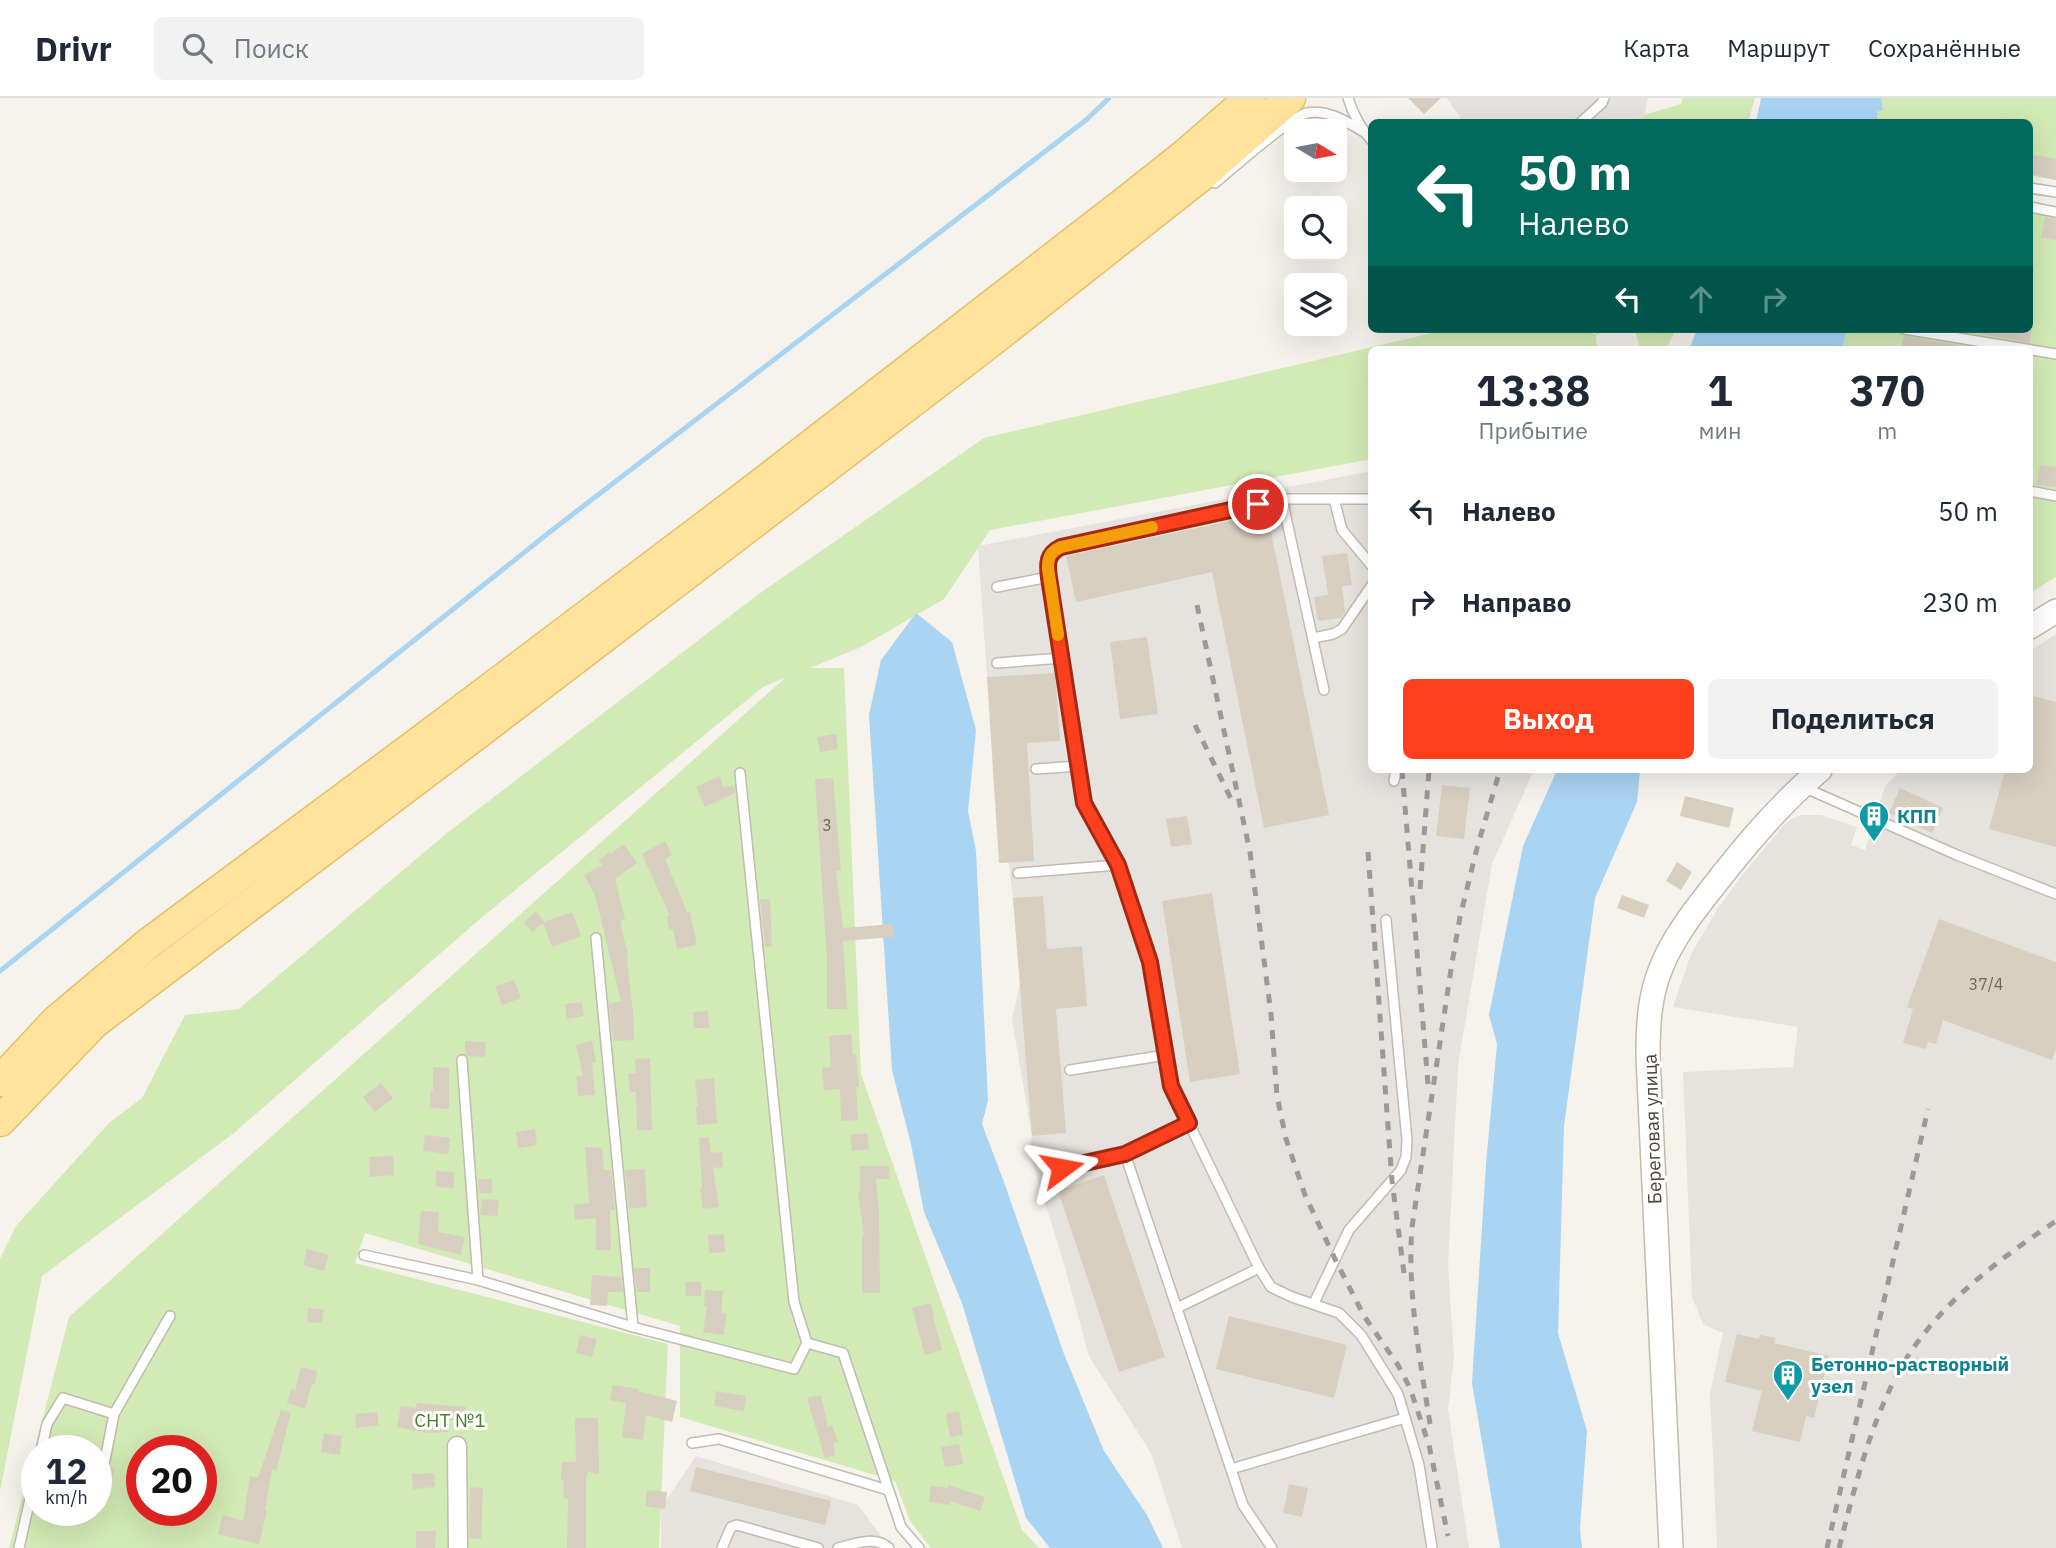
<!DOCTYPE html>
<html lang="ru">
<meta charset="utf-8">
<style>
body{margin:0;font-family:"IBM Plex Sans",sans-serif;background:#f2f2f3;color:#1f2937;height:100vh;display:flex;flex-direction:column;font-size:26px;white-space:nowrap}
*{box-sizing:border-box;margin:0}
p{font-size:23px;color:#747a83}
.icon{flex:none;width:38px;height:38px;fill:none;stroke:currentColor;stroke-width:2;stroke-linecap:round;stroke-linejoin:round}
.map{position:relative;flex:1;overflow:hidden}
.panel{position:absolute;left:1368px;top:248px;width:665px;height:427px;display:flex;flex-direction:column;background:#fff;border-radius:10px;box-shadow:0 7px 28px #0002}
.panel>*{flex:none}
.hud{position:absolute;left:1368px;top:21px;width:665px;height:214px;border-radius:10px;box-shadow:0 7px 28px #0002;background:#00695c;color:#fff;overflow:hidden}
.needle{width:46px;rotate:100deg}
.fabs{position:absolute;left:1284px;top:21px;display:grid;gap:14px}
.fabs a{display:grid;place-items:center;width:63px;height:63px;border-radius:10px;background:#fff;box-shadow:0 7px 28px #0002;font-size:35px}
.speed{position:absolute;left:21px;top:1337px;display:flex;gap:14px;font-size:35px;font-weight:700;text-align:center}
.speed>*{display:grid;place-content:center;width:91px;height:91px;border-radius:50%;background:#fff;box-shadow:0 7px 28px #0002;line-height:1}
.speed small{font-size:18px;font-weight:400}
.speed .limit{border:10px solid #d22;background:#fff;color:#111}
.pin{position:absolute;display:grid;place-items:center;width:60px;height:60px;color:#fff;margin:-30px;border:4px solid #fff;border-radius:50%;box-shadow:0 2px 7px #0007}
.me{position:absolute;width:77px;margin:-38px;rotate:77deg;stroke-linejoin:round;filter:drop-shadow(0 0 5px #0008)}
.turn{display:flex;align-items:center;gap:24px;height:147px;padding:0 35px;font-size:32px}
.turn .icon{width:91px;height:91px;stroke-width:2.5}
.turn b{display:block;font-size:49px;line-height:60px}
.lanes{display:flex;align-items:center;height:66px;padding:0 35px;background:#0003;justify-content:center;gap:35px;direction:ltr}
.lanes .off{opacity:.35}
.eta{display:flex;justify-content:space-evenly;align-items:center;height:119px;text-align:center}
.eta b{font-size:42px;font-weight:700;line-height:49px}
.action{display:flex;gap:14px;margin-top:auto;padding:14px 35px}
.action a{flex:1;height:80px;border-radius:10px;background:#fc3f1d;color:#fff;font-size:28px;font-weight:700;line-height:80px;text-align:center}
.action a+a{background:#f2f2f3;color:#1f2937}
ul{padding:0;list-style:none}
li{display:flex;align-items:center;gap:21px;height:91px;padding:0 35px}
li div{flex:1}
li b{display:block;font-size:26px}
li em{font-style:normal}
header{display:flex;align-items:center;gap:42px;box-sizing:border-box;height:98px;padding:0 35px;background:#fff;border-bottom:2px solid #e0e1e3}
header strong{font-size:33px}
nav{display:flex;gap:38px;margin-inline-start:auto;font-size:24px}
.search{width:490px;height:63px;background:#f2f2f3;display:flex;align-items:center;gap:18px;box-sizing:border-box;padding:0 24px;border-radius:10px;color:#747a83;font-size:26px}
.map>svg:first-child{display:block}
.industrial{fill:#e6e2dd}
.green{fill:#d2eab5;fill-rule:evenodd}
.water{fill:#a9d4f2}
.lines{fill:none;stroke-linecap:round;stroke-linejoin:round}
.stream{stroke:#a9d4f2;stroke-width:5}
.building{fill:#d8cfc1}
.service-casing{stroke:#c2bbae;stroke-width:12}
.minor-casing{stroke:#c2bbae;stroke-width:21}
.tertiary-casing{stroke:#c2bbae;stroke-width:26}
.primary-casing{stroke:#e6c16a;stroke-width:33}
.service{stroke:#fff;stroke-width:9}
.minor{stroke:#fff;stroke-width:18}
.tertiary{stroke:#fff;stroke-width:23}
.primary{stroke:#ffe39c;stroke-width:30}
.rail{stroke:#9a9a9a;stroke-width:5;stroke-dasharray:9 9;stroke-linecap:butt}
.route-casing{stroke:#a42913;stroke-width:18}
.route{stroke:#fc3f1d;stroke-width:12}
.slow{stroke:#f59e0b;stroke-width:12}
.labels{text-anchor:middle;stroke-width:6;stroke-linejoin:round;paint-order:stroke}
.number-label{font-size:16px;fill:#6e675b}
.culture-label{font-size:19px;font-weight:bold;fill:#0d838f;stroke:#fff;text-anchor:start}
.street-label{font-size:19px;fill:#4b4439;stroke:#fff}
.park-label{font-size:19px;fill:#4a7f2a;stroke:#fff}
</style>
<header>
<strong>Drivr</strong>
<div class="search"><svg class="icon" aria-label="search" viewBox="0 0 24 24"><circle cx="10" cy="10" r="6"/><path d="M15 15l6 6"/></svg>Поиск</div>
<nav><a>Карта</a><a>Маршрут</a><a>Сохранённые</a></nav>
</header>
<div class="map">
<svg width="2056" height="1450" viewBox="0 0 2056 1450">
<rect width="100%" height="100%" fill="#f6f3ec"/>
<!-- industrial -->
<g class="industrial">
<path d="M1447,0H1648L1643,24H1463Z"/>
<path d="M1372,373V672H1534L1492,766L1458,967L1448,1166L1454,1259L1448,1311L1469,1450H1182L1151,1355L1089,1258L1064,1166L1029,1053L1032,1038L1012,922L1020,885L1013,800L987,579L978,448Z"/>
<path d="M2056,536V1450H1717L1710,1295L1723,1235L1703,1226L1692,1199L1683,974L1793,969L1798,929L1673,909L1691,856L1718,810L1743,776L1784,727L1793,720L1801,717H1821L1857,729L1851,747L1865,752L1885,688L1901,672H2030V553Z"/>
<path d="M696,1358L858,1407L890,1450H661V1410Z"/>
</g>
<!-- green -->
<g class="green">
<path d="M1682,0H1755L1748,24H1643L1644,17L1681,6Z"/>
<path d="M1881,0H2056V82L2030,78V24H1874L1878,23L1877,14L1883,12Z"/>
<path d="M2030,106L2056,111V479L2030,495V252H1842L1847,231H2030Z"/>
<path d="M1449,231H1582L1596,237L1597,231H1610L1596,237L1597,252H1372V361L990,432L944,501L861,549L810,570H844L861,976L1022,1432L1039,1450H931L910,1423L895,1383L680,1319V1228L365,1135L355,1165L668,1246L659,1450H9L69,1219L785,580L763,589L481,820L234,1035L42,1178L0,1393V1161L16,1128L109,1025L142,1000L185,917L239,911L447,735L756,498L984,340ZM37,1353H96V1412H37ZM142,1353H201V1412H142Z"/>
<path d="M1635,231H1676L1666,252H1640Z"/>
</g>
<!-- water -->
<g class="water">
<path d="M1761,0H1881L1883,12L1877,14L1878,23L1874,24H1756Z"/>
<path d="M1697,231H1847L1842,252H1689Z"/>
<path d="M916,515L952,544L976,632L968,713L976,753L988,1002L982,1026L1004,1084L1064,1256L1104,1353L1147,1417L1163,1450H1050L1026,1420L962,1205L924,1114L911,1046L892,972L869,617L881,562Z"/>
<path d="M1557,672H1640L1637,704L1595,800L1564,1028L1558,1235L1587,1333L1580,1431L1582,1450H1500L1472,1285L1486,1066L1497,946L1489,917L1523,748Z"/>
</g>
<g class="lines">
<!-- stream -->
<path class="stream" d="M0,873L551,433L1086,22L1109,0"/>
</g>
<!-- building -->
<g class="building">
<path d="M1408,0H1441L1424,16Z"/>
<path d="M2030,56L2056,61V82L2030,76Z"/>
<path d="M2045,119L2056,121V142L2041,140Z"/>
<path d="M1981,231H2032L2030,245L1980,236Z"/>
<path d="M1904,238L1956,247L1955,252H1901Z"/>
<path d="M2040,367L2056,369V389L2037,387Z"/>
<path d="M1267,415L1329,717L1264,730L1212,474L1076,504L1066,458Z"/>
<path d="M1347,455L1352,487L1342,488L1345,514L1341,520L1318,523L1314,499L1328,497L1322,458Z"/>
<path d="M1147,539L1158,616L1120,621L1110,544Z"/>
<path d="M1055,575L1060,643L1027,645L1034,763L999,765L987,579Z"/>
<path d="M2030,597L2056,604V749L1989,731L2005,672H2030Z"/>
<path d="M836,636L838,651L820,654L817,639Z"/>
<path d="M720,678L722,689L734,688L735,695L705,709L696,689Z"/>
<path d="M833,680L841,773H836L843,830L893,826L894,839L843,843L847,911H827V861L815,681Z"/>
<path d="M1442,687L1470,690L1464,741L1436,738Z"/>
<path d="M1900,690L1943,710L1932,735L1889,715Z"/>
<path d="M1685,698L1734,710L1729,730L1680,718Z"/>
<path d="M1187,718L1192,746L1171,749L1166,721Z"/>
<path d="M665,743L672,757L665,761L687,814H690L697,847L677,851L673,831L669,832L667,818H670L642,756Z"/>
<path d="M624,746L637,765L615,781L625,822L620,823L626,850H627L628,864H627L633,913L634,942L613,943L609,906L621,903L595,797L584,777L602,767L598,763L609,754L610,756Z"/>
<path d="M1677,764L1692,774L1681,792L1666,783Z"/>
<path d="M1212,795L1240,976L1190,984L1162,803Z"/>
<path d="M1622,797L1649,807L1644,820L1617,810Z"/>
<path d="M1043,798L1047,851L1082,848L1087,908L1056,911L1066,1035L1032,1038L1013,800Z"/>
<path d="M760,801H770L772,849H765Z"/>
<path d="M536,814L544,823L543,824L572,814L581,838L552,849L543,825L532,834L524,824Z"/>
<path d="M1939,821L2056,864V951L2052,962L1943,922L1936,946L1928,944L1926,951L1903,945L1913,911L1907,909Z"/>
<path d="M514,882L521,900L502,907L495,888Z"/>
<path d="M582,904L584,918L567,921L565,906Z"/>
<path d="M708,913L709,930H694L693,914Z"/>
<path d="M851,936L853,956H856L859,989H856L858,1022L841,1023L840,991L824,992L822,970L831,969L829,938Z"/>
<path d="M465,943L486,944L485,959L468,958L465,956Z"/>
<path d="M592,943L596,964L592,965L595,997L578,998L576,978H583L576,947Z"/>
<path d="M650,960L652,1032H637L636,994H630L628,975H636L635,961Z"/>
<path d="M433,969L449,970V1011L430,1010L431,992H433Z"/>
<path d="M714,980L717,1025L697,1027L696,1009L698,1008L695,982Z"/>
<path d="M381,985L393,1000L375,1014L363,999Z"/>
<path d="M535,1031L537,1047L518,1050L516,1034Z"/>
<path d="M867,1035L869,1051L852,1053L850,1037Z"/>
<path d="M425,1037L450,1040L448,1056L423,1053Z"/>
<path d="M709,1039L711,1055L722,1054L723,1069L713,1070L719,1109L703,1111L700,1091H702L699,1040Z"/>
<path d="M585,1049L602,1050L604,1072H611L615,1112H610L611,1152H596V1120L575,1122L574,1107L589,1105Z"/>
<path d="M393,1058L394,1077L370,1079L369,1059Z"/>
<path d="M860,1068H889V1081H876L879,1115L880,1195H862V1138H864L858,1094L860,1093Z"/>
<path d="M645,1071L647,1109L629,1111L625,1072Z"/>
<path d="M436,1073L454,1074V1090L436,1089Z"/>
<path d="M1104,1077L1165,1259L1119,1274L1058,1093Z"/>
<path d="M478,1081H492V1095H479Z"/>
<path d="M482,1101L499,1102L497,1118L480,1117Z"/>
<path d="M421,1113L439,1114L438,1134L465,1139L461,1157L418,1146Z"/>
<path d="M724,1136L725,1154L709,1155L708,1137Z"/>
<path d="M307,1151L329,1157L324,1173L303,1167Z"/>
<path d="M634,1170H650V1194H637Z"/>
<path d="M592,1177L621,1179L623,1194H608L607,1208L590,1207Z"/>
<path d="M685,1184H701V1198H686Z"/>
<path d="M705,1192L723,1193L721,1215L727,1216L723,1237L703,1234L707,1208H704Z"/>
<path d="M931,1205L934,1219H933L942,1252L925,1257L912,1210Z"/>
<path d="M308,1210L324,1212L322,1225L307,1224Z"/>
<path d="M1229,1218L1347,1247L1334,1300L1216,1271Z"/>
<path d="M1737,1236L1759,1241L1760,1237L1776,1240L1774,1245L1829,1258L1814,1320L1806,1318L1800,1344L1752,1333L1762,1293L1725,1284Z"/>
<path d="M580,1237L597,1241L592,1259L576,1255Z"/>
<path d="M301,1269L317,1273L315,1287L312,1286L305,1311L287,1305L291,1291L295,1293Z"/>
<path d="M613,1287L639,1291L638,1293L677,1303L672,1324L646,1317L643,1342L622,1339L626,1305L610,1302Z"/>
<path d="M716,1293L746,1298L744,1313L714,1308Z"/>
<path d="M821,1297L828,1329L832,1327L838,1344L833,1345L835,1357L825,1360L807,1300Z"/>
<path d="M417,1305L466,1309L465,1324L448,1322V1334L429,1335L397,1329L401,1308L416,1310Z"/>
<path d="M281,1312L291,1315L276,1373L272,1371L265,1412L267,1413L259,1446L218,1436L223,1417L243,1423L250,1378L258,1380Z"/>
<path d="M959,1313L963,1337L950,1339L946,1316Z"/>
<path d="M377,1314L379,1327L356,1330L355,1316Z"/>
<path d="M575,1320H598L599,1376L588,1374L586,1382V1450H567L568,1401L563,1400L564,1382H561L562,1364H576Z"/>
<path d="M324,1335L342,1338L340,1357L321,1354Z"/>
<path d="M959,1346L963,1366L945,1369L941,1349Z"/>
<path d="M101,1368L114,1370L110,1393L97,1391Z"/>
<path d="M696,1369L831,1403L825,1427L690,1393Z"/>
<path d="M434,1375L435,1389L413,1391L412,1376Z"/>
<path d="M1289,1386L1308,1390L1302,1419L1283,1415Z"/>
<path d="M948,1387L985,1399L980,1413L950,1403V1407L929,1404L931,1388L948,1390Z"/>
<path d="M470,1389L483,1390L481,1441L469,1440Z"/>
<path d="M647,1392L667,1394L665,1411L645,1408Z"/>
<path d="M416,1433H436L435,1450H416Z"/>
</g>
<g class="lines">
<!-- service casing -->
<g class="service-casing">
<g id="service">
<path d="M1348,0C1353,16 1360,30 1372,43"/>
<path d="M1581,24L1602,5L1604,0"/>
<path d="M1215,85C1232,71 1290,19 1307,15C1328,11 1347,24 1364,34"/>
<path d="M2030,90L2056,94"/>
<path d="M2030,109L2056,114"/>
<path d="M1904,231L2056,256"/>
<path d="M2030,393L2056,398"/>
<path d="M1282,401L1324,592"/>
<path d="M1334,401L1342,432L1372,468"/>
<path d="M1372,401H1282L1061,449C1050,454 1048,459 1048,470L1084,705L1118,767L1150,864L1171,988L1259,1170L1271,1189L1292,1199L1339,1215L1361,1237L1398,1296L1419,1367L1432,1450"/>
<path d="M997,489L1049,479"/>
<path d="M1313,540L1333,536L1342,531L1372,487"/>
<path d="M997,565L1062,560"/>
<path d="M1036,671L1079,668"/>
<path d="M1394,683L1396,672"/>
<path d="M1803,689L1957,757L2056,796"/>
<path d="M1018,775L1118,767"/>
<path d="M596,840L633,1229"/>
<path d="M462,962L478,1182"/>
<path d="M1070,972L1166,957"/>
<path d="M1125,1056L1243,1407L1272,1450"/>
<path d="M1062,1070L1125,1056L1189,1025"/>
<path d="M364,1157L478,1182L633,1229L794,1271L807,1245L794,1204L740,675"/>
<path d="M1314,1205L1349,1132L1401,1072L1406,1059L1407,1042L1386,822"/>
<path d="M1177,1210L1259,1170"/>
<path d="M807,1245L843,1255L901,1429L919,1450"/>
<path d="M692,1345L719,1341L888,1392"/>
<path d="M41,1353L47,1326L63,1300L114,1316"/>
<path d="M105,1362L114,1316L170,1218"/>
<path d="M1231,1371L1405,1320"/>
<path d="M19,1450L37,1370"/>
<path d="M722,1450L731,1429L737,1427L818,1450"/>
<path d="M838,1450C855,1446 875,1437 889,1450"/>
</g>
</g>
<!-- minor casing -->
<g class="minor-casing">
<path id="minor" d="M457,1348L458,1450"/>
</g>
<!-- tertiary casing -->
<g class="tertiary-casing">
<g id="tertiary">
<path d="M2030,529L2056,513"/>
<path d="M1671,1450L1648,959C1648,928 1649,899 1661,870C1672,842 1691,817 1709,794C1743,750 1778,708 1820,672"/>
</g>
</g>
<!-- primary casing -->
<g class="primary-casing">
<g id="primary">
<path d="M0,983L56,923L149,845L426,639L748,396L1129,101L1187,55L1250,0"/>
<path d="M0,1023L94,925L465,645L980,252L1206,74L1290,0"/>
</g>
</g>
<!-- service -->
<use href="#service" class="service"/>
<!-- minor -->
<use href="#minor" class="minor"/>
<!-- tertiary -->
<use href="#tertiary" class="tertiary"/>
<!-- primary -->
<use href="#primary" class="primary"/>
<!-- rail -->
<g class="rail">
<path d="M1197,507L1250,754L1271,916L1277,998L1286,1041L1305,1097L1335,1161L1364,1218L1398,1267L1410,1290L1429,1347L1448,1438"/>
<path d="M1195,627L1233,705"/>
<path d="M1402,672L1428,986"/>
<path d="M1368,754L1392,1083L1404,1175"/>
<path d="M1420,791L1429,672"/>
<path d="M1430,1326C1420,1261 1407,1194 1412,1129L1452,865L1460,819L1477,750L1500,672"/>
<path d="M1827,1450L1928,1011"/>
<path d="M1839,1450C1855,1389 1870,1324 1902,1268C1937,1207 1998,1162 2056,1123"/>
</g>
</g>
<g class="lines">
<!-- route casing -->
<g class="route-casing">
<path id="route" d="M1062,1070L1125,1056L1189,1025L1171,988L1150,864L1118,767L1084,705L1049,480C1047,465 1047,456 1061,449L1258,406"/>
</g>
<!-- route -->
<use href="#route" class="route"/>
<!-- slow -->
<path class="slow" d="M1058,537L1048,470C1048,459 1050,454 1061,449L1152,429"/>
</g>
<!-- icons -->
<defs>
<g id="building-pin" transform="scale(1.575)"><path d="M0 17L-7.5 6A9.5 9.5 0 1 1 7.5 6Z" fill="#0f9aa8" stroke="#fff"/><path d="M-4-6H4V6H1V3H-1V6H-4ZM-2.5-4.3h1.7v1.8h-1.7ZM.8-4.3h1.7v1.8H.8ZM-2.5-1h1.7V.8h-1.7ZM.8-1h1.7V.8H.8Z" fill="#fff"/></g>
</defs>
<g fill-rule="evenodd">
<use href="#building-pin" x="1874" y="718"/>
<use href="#building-pin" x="1788" y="1277"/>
</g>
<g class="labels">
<!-- number labels -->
<g class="number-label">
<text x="827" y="733">3</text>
<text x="1986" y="892">37/4</text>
</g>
<!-- culture labels -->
<g class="culture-label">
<text x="1897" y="725">КПП</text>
<text x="1811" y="1273">Бетонно-растворный<tspan x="1811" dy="22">узел</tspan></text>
</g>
<!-- street labels -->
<g class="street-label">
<text transform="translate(1652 1031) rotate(-92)" y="7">Береговая улица</text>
</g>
<!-- park labels -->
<g class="park-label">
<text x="450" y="1329">СНТ №1</text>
</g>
</g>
</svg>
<div class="fabs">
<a><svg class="needle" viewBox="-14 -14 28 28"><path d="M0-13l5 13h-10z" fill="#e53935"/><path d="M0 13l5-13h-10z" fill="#747a83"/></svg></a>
<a><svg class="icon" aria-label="search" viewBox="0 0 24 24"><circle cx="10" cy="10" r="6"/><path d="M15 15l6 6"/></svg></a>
<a><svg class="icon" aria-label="layers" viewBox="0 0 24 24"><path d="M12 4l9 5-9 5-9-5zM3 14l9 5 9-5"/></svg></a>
</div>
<div class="speed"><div>12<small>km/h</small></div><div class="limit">20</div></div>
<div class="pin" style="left:1258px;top:406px;background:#d93025"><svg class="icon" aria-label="arrive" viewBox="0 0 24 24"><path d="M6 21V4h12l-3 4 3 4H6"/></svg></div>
<svg class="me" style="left:1062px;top:1070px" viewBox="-20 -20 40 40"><path d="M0-17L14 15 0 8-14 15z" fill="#fc3f1d" stroke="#fff" stroke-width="4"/></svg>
<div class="hud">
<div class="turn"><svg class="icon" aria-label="left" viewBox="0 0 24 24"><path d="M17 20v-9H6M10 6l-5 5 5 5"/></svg><div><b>50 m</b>Налево</div></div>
<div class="lanes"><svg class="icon" aria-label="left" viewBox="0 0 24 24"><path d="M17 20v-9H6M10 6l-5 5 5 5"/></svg><svg class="icon off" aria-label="ahead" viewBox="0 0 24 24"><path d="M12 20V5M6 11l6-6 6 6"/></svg><svg class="icon off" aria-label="right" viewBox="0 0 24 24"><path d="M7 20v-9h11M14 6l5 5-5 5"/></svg></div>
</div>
<section class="panel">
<div class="eta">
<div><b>13:38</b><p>Прибытие</p></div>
<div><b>1</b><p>мин</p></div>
<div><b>370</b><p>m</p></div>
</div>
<ul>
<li><svg class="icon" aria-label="left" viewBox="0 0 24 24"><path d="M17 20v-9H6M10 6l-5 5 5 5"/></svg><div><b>Налево</b></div><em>50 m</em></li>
<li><svg class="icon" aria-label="right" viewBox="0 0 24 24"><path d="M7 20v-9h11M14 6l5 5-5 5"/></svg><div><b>Направо</b></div><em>230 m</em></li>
</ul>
<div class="action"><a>Выход</a><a>Поделиться</a></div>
</section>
</div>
